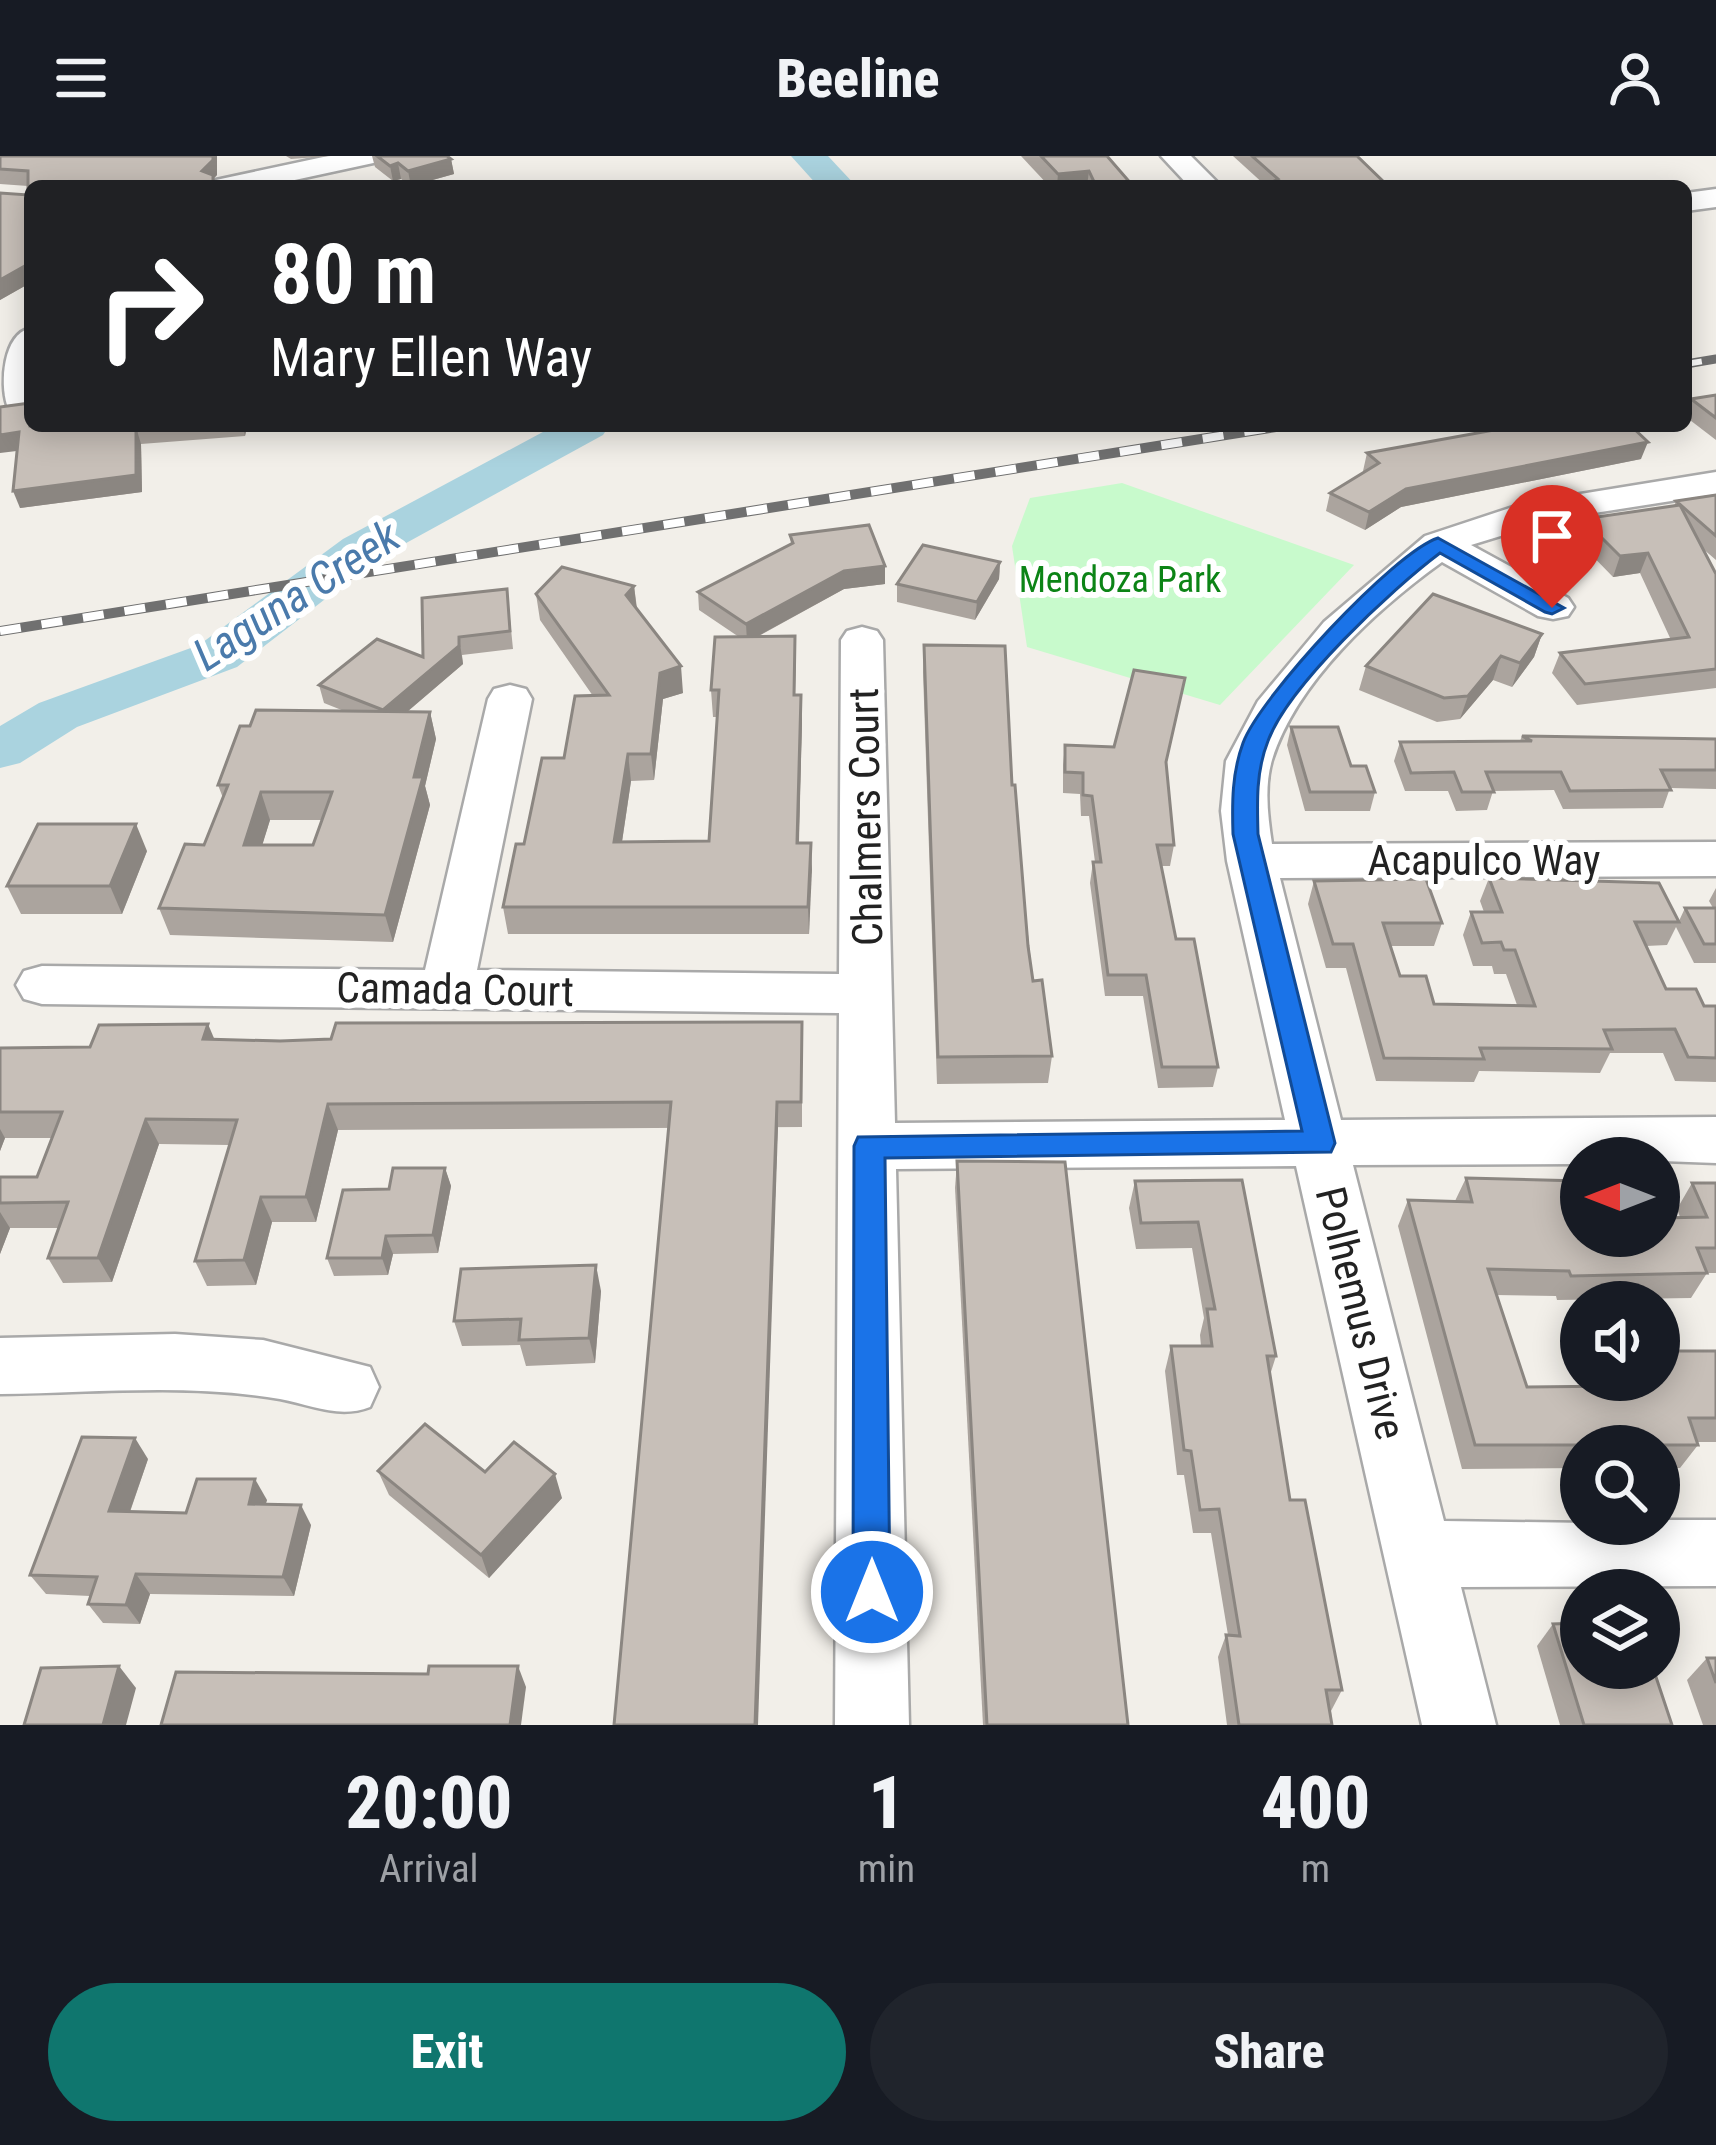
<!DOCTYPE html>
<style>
body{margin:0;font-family:"Roboto Condensed",sans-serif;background:#20242c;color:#f1f3f6;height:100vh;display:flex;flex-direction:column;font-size:45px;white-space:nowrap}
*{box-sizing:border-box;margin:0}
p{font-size:39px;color:#9ea1a6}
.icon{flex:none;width:66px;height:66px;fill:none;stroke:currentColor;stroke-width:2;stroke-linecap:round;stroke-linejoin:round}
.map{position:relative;height:1569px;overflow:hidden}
.details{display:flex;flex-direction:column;background:#171b24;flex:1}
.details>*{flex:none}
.top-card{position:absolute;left:24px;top:24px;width:1668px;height:252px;border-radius:18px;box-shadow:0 6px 30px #0003;background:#202124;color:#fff;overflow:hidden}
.needle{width:78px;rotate:270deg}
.tools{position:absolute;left:1560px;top:981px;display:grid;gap:24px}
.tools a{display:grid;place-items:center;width:120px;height:120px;border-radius:50%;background:#171b24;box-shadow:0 6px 30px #0003;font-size:60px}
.pin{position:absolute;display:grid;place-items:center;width:102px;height:102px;color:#fff;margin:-123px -51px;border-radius:50% 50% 50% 0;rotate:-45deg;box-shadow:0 0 12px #0007}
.pin .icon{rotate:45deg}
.me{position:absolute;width:132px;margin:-66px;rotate:0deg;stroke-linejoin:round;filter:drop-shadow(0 0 9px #0008)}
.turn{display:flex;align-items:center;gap:42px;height:252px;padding:0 48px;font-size:54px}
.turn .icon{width:156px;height:156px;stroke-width:2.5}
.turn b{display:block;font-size:84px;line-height:102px}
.eta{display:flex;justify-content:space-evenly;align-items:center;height:204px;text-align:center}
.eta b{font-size:72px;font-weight:800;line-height:84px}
.cta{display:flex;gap:24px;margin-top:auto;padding:24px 48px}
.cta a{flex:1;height:138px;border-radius:72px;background:#0f766e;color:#fff;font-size:48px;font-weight:800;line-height:138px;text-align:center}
.cta a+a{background:#20242c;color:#f1f3f6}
header{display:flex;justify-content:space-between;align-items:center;height:156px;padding:0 48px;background:#171b24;font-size:54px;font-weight:800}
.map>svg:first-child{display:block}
.park{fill:#c8facc}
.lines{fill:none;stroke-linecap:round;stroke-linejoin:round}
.river{fill:#aad3df;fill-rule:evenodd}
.minor-casing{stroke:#a9a9a9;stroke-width:5}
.minor{fill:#fff;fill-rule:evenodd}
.rail-far1-casing{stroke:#707070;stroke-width:9}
.rail-casing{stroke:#707070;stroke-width:10}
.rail-far1{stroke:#fff;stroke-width:6;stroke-dasharray:16;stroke-linecap:butt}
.rail{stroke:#fff;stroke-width:8;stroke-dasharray:21;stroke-linecap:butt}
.wall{fill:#aba49e;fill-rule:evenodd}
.shaded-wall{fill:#8b8681}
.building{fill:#c7bfb8;stroke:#8b8681;stroke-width:3;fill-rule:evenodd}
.route{fill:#1a73e8;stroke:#114b97;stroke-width:3}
.labels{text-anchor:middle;stroke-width:12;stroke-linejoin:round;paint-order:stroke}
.far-park-label{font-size:36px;fill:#0c8416;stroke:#fff}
.street-label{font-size:42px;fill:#222;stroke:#fff}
.water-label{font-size:45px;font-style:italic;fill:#4a7aab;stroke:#fff}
</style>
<header><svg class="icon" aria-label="menu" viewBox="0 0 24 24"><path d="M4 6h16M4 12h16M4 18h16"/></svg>Beeline<svg class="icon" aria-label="person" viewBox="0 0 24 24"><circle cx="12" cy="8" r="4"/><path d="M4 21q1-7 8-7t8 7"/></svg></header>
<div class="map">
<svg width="1716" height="1569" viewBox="0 0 1716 1569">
<rect width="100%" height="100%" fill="#f2efe9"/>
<!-- park -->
<path class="park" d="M1122,327L1354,409L1220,549L1027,491L1012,390L1030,342Z"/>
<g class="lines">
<!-- river -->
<g class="river">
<path d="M791,0H828L856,30H818Z"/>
<path d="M554,270H609L603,279L377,403L237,511L77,571L20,607L0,612V570L39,547L199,489L343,383Z"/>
</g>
<!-- minor casing -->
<g class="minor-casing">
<g id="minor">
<path d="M328,0H382L378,6L267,30H211L216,24Z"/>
<path d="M1161,0H1191L1221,30H1189Z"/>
<path d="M1716,33V51L1686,55V37Z"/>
<path d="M30,172V250L7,249C0,227 3,179 30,172Z"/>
<path d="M1716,316V338L1556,363L1471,389L1568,442L1574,451L1568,460L1553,463L1538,460L1442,406C1377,453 1297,525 1272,604C1264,631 1268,661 1272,688L1716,686V720L1280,722L1341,964L1716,961V1007L1581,1002V1008L1353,1009L1444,1365L1659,1368V1364H1716V1430L1461,1431L1496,1569H1422L1296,1010L896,1013L909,1569H835L839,857L42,848L24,843L16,829L24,815L42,810L425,814L488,543L494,533L510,529L526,533L532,543L477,814L839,818L841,484L847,475L862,471L877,475L883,484L895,967L1285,964L1227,705L1221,655L1226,605L1258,545L1324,466L1425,380L1525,347Z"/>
<path d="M175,1178L263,1184L370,1211L379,1231L370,1251C339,1263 312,1249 280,1243C188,1227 93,1237 0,1238V1182Z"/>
</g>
</g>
<!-- minor -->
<use href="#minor" class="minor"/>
<!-- rail-far1 casing -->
<g class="rail-far1-casing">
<path id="rail-far1" d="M1686,208L1716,203"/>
</g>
<!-- rail casing -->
<g class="rail-casing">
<path id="rail" d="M0,475L1282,270"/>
</g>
<!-- rail-far1 -->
<use href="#rail-far1" class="rail-far1"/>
<!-- rail -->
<use href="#rail" class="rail"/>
</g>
<!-- wall -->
<g class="wall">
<path d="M0,0L217,19L214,22L216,30H30V127L0,144V37L28,39V30L0,28Z"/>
<path d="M286,0H331L291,3Z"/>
<path d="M372,0H447L451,3L454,18L411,30L401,23L393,25L375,11Z"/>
<path d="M1021,0H1107L1133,30H1049Z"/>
<path d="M1233,0H1357L1266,30Z"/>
<path d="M1716,239V284L1686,261L1691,243Z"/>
<path d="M30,270H276V271L246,275L245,280L141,288L142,336L20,352L17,295Z"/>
<path d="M1507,270H1631L1641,303L1401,351L1365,374L1326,355L1330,337L1365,316L1363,315L1367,297L1506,272Z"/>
<path d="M1716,339V404L1702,392L1716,418V532L1577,549L1552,517L1560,497L1671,484L1640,417L1613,421L1576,383L1583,363L1674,350L1676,345Z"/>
<path d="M790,379L885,428L844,433L757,481L796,507L795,539L802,565L799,687H811L809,778H508L503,751L524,688L593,540L540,464L536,438L634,430L637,452L683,537L663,543L654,624L631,625L622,686L709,685L717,561H713L711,534L739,481L699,454L698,436L791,388Z"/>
<path d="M1000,406L999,423L975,464L897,446V428Z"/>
<path d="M507,433L513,493L462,499L463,508L407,556H430L436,583L425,630L430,649L393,786L170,779L159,752L204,689L223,642L218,629L250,570L344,555L324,547L319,529L423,501ZM270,664H322L313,689H262Z"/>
<path d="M1542,478L1534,501L1512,531L1493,524L1460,563L1437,566L1359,534L1366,510Z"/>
<path d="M924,489L1012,629L1033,825L1052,900L1048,927L937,928L923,516Z"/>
<path d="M1185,522L1166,610L1174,689L1170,710H1161L1176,783L1218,911L1213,931L1158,932L1143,840H1105L1090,727L1093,706H1095L1089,660H1081L1080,638L1063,637V609L1065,589L1114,591Z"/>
<path d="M1291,571L1351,610L1375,636L1370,655H1305L1287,589Z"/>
<path d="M1522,580L1716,583V633L1670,632L1663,652L1563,653L1554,634L1493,635L1487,654L1456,655L1448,635H1405L1394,605L1400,586L1520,585Z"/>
<path d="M147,695L122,758H21L7,730Z"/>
<path d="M1489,722L1679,765L1685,752H1713L1709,745L1716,732V807H1694L1676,771L1667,789L1646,790L1666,833L1704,850H1716V926L1675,925L1663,897H1610L1600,917L1479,915L1474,926L1376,925L1346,812H1326L1308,748L1314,725L1442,767L1434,790H1390L1400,820L1434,848L1517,849L1506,818H1494L1492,810H1473L1463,779L1471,756H1484L1480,745Z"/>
<path d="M215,883L802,892V971L338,974L316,1066H272L256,1129L207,1130L195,1105L229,989L159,988L112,1126L63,1127L48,1102L59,1072H10L0,1098V1021H37L52,982H5L0,995V892L90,891Z"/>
<path d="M957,1006L1128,1569H983L955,1032Z"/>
<path d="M445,1012L451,1030L438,1097L393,1098L388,1119L334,1120L327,1102L389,1033Z"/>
<path d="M1466,1022L1581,1080L1680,1061L1677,1053L1692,1027H1716V1117H1707L1691,1142L1557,1144L1556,1140L1496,1139L1527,1231L1597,1230L1595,1224H1659L1716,1195V1286H1697L1698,1289L1680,1312H1659V1290H1581V1312L1462,1313L1398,1070L1408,1044L1455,1045Z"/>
<path d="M1242,1024L1276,1200L1270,1219L1290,1344L1342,1534L1331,1555L1332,1569H1227L1218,1501L1226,1479H1228L1211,1377H1193L1184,1319H1177L1165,1215L1171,1190H1201L1200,1179L1204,1162L1192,1092L1136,1093L1129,1052L1135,1025Z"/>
<path d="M601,1135L595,1207L526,1210L520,1189L462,1190L454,1165Z"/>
<path d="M148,1303L130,1356L186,1357L267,1344L265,1348L311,1369L294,1440L150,1438L140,1468L103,1467L88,1448L90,1440L46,1438L30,1419Z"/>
<path d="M378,1315L485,1316L562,1342L489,1422L389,1339Z"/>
<path d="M1553,1468L1672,1569H1560L1537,1490Z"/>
<path d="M1707,1502H1716V1569H1703L1687,1524Z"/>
</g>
<!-- shaded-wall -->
<g class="shaded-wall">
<path d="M213,0H217V19L214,22L216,30H213L202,15Z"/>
<path d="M451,3L454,18L411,30L408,15Z"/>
<path d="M398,7L401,23L393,25L390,10Z"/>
<path d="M1089,15L1087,30H1057L1058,18Z"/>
<path d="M30,107V127L0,144V124Z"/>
<path d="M243,270H276V271L246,275L245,280Z"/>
<path d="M136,271L141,288L142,336L20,352L13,335Z"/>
<path d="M19,276L25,294L0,297V279Z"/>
<path d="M1648,286L1641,303L1401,351L1365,374L1369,356L1406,333Z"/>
<path d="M1648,397L1640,417L1613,421L1620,400Z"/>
<path d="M1000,406L999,423L975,464L977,446Z"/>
<path d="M885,410V428L844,433L747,486L746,468L844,415Z"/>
<path d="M634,430L637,456L626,439Z"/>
<path d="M1542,478L1534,501L1512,531L1520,507Z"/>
<path d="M459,481L463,508L388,572L383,554Z"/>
<path d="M1501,500L1493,524L1460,563L1468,540Z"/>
<path d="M681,510L683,537L663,543L654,624L651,598L660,517Z"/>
<path d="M801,539L802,565L798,714L797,687Z"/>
<path d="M430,556L436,583L425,630L430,649L393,786L385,759L414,621Z"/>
<path d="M628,598L631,625L618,712L614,686Z"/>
<path d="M261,636L270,664L254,716L244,689Z"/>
<path d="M136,668L147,695L122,758L110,730Z"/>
<path d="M811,687L812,714L809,778L808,751Z"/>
<path d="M208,868L219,894L203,883Z"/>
<path d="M777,946L778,972L758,1569H755Z"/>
<path d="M328,948L338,974L316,1066L306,1041Z"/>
<path d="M146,963L159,988L112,1126L98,1102Z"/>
<path d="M0,973L5,982L0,995Z"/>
<path d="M445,1012L451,1030L438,1097L433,1079Z"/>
<path d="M261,1041L272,1066L256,1129L244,1104Z"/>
<path d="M0,1056L10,1072L0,1098Z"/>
<path d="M386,1080L393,1098L388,1119L382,1102Z"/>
<path d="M596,1109L601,1135L595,1207L589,1182Z"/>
<path d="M135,1282L148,1303L123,1375L109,1355Z"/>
<path d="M555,1318L562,1342L489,1422L481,1399Z"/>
<path d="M255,1323L267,1344L260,1368L249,1348Z"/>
<path d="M301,1349L311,1369L294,1440L283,1421Z"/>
<path d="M136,1418L150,1438L140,1468L126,1449Z"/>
<path d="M119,1510L136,1532L126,1569H103Z"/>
<path d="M518,1510L526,1531L521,1569H510Z"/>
</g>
<!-- building -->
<g class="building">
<path d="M0,0H213V4L202,15L213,19V30H30V107L0,124V37L28,39V15L0,13Z"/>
<path d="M377,0H447L451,3L408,15L398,7L390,10Z"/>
<path d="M1041,0H1107L1133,30H1096L1089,15L1058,18Z"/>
<path d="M1252,0H1357L1388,30H1265L1278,23Z"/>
<path d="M1716,239V262L1691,243Z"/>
<path d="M30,247V270H146L136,271V319L13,335L19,276L0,279V251Z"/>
<path d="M1516,270H1631L1648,286L1406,333L1369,356L1330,337L1379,307L1367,297Z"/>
<path d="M1716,339V380L1676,345Z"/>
<path d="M1680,349L1716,418V513L1585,528L1560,497L1689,481L1648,397L1620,400L1583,363Z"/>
<path d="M869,369L885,410L844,415L746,468L698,436L793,387L790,379Z"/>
<path d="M923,389L1000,406L977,446L897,428Z"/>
<path d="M562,411L634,430L626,439L681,510L660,517L651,598H628L614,686L709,685L719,534H711L715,481L795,480L794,539H801L797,687H811L808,751H503L516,688H524L542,602H564L575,540L609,539L536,438Z"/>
<path d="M507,433L510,475L459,481V490L383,554L319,529L377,483L423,501L422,442Z"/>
<path d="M1433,438L1542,478L1520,507L1501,500L1468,540L1444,542L1366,510Z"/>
<path d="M924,489L1005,490L1012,629H1015L1028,790L1033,825L1042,824L1052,900L938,901Z"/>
<path d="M1134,514L1185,522L1166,606L1174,689H1157L1176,783H1194L1218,911H1162L1146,819H1108L1093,706H1101L1092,640L1083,639V617L1065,616V589L1114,591Z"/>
<path d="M256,554L430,556L414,621H423L385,759L159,752L185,688L204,689L228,629H218L240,570H250ZM261,636H332L313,689H244Z"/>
<path d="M1291,571H1338L1351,610H1366L1375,636H1310Z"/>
<path d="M1522,580L1716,583V614H1661L1671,634L1570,635L1561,616H1486L1494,636H1462L1454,616L1411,617L1400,586L1532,585Z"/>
<path d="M38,668H136L110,730H7Z"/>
<path d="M1489,722L1659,727L1679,766H1635L1666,833H1696L1704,850H1716V902L1688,901L1675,873L1604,874L1612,893L1480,892L1484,903L1384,902L1353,788H1333L1314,725L1426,723L1442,767H1383L1400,820H1426L1434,848L1535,850L1515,794H1504L1501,786L1482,787L1471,756H1502Z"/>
<path d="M1685,752H1716V788H1704Z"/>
<path d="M802,866L801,946H777L755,1569H614L671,946L328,948L306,1041H261L244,1104L195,1105L237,964L146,963L98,1102H48L68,1046L0,1047V1021H37L62,956H0V892L90,891L99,869L208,868L203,883L280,885L331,883L336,867Z"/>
<path d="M957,1005L1065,1006L1128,1569H987Z"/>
<path d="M393,1012H445L433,1079L386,1080L382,1102H327L343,1034L389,1033Z"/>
<path d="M1466,1022L1581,1025V1080H1659V1062L1707,1061L1692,1027H1716V1092H1697L1707,1117L1571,1120L1569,1115L1488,1113L1527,1231L1620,1230L1618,1224H1659V1195H1716V1262H1689L1698,1289H1475L1408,1044L1472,1046Z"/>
<path d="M1242,1024L1276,1200H1267L1290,1344H1305L1342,1534H1326L1332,1569H1239L1226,1479L1240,1480L1219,1353L1200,1354L1191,1295L1184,1294L1171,1190H1212L1207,1153H1215L1198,1066L1141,1067L1135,1025Z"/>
<path d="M596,1109L589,1182L519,1184L521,1163L454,1165L461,1113Z"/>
<path d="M425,1268L485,1316L514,1286L555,1318L481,1399L378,1315Z"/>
<path d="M82,1281L135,1282L109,1355L186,1357L197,1323H255L249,1348L301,1349L283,1421L136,1418L126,1449L88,1448L97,1421L30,1419Z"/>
<path d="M1581,1467V1512H1653L1672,1569H1584L1553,1468Z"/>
<path d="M1707,1502H1716V1527Z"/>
<path d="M119,1510L103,1569H24L41,1512Z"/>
<path d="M429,1510H518L510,1569H161L176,1516L428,1518Z"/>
</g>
<!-- route -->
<path class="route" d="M1438,382L1564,452L1552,458L1545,456L1440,397C1392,433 1288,530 1268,585C1256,615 1257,646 1258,678L1335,987L1331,996L885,1002L890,1436L885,1449L872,1454L858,1449L853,1436L854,990L858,981L1302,975L1233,678C1232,646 1232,617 1243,587C1259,542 1394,396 1438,382Z"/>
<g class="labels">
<!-- far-park labels -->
<g class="far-park-label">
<text x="1120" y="436">Mendoza Park</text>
</g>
<!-- street labels -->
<g class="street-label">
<text transform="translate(865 661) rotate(-91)" y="15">Chalmers Court</text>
<text x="1484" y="719">Acapulco Way</text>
<text transform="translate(455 833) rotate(1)" y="15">Camada Court</text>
<text transform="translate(1361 1157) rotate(76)" y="15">Polhemus Drive</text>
</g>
<!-- water labels -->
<g class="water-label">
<text transform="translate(296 439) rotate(-33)" y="16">Laguna Creek</text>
</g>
</g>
</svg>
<div class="tools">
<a><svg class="needle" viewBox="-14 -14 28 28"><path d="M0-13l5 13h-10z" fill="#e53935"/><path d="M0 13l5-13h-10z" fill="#9ea1a6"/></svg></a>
<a><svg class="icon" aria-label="sound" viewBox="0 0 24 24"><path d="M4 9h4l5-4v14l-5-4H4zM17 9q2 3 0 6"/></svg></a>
<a><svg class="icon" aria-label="search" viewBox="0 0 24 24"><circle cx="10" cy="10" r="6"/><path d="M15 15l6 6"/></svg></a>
<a><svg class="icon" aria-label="layers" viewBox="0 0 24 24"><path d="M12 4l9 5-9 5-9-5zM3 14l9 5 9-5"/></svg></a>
</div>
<div class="pin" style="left:1552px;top:452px;background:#d93025"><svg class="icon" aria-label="arrive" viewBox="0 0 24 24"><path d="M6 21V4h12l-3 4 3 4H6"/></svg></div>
<svg class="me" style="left:872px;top:1436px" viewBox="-20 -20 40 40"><circle r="17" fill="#1a73e8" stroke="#fff" stroke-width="3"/><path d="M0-11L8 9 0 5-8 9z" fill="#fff"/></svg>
<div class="top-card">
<div class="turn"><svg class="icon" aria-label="right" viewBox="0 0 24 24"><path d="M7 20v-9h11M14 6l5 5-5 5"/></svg><div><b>80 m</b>Mary Ellen Way</div></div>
</div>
</div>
<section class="details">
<div class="eta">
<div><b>20:00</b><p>Arrival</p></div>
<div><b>1</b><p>min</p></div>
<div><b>400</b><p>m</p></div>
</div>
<div class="cta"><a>Exit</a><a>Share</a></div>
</section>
